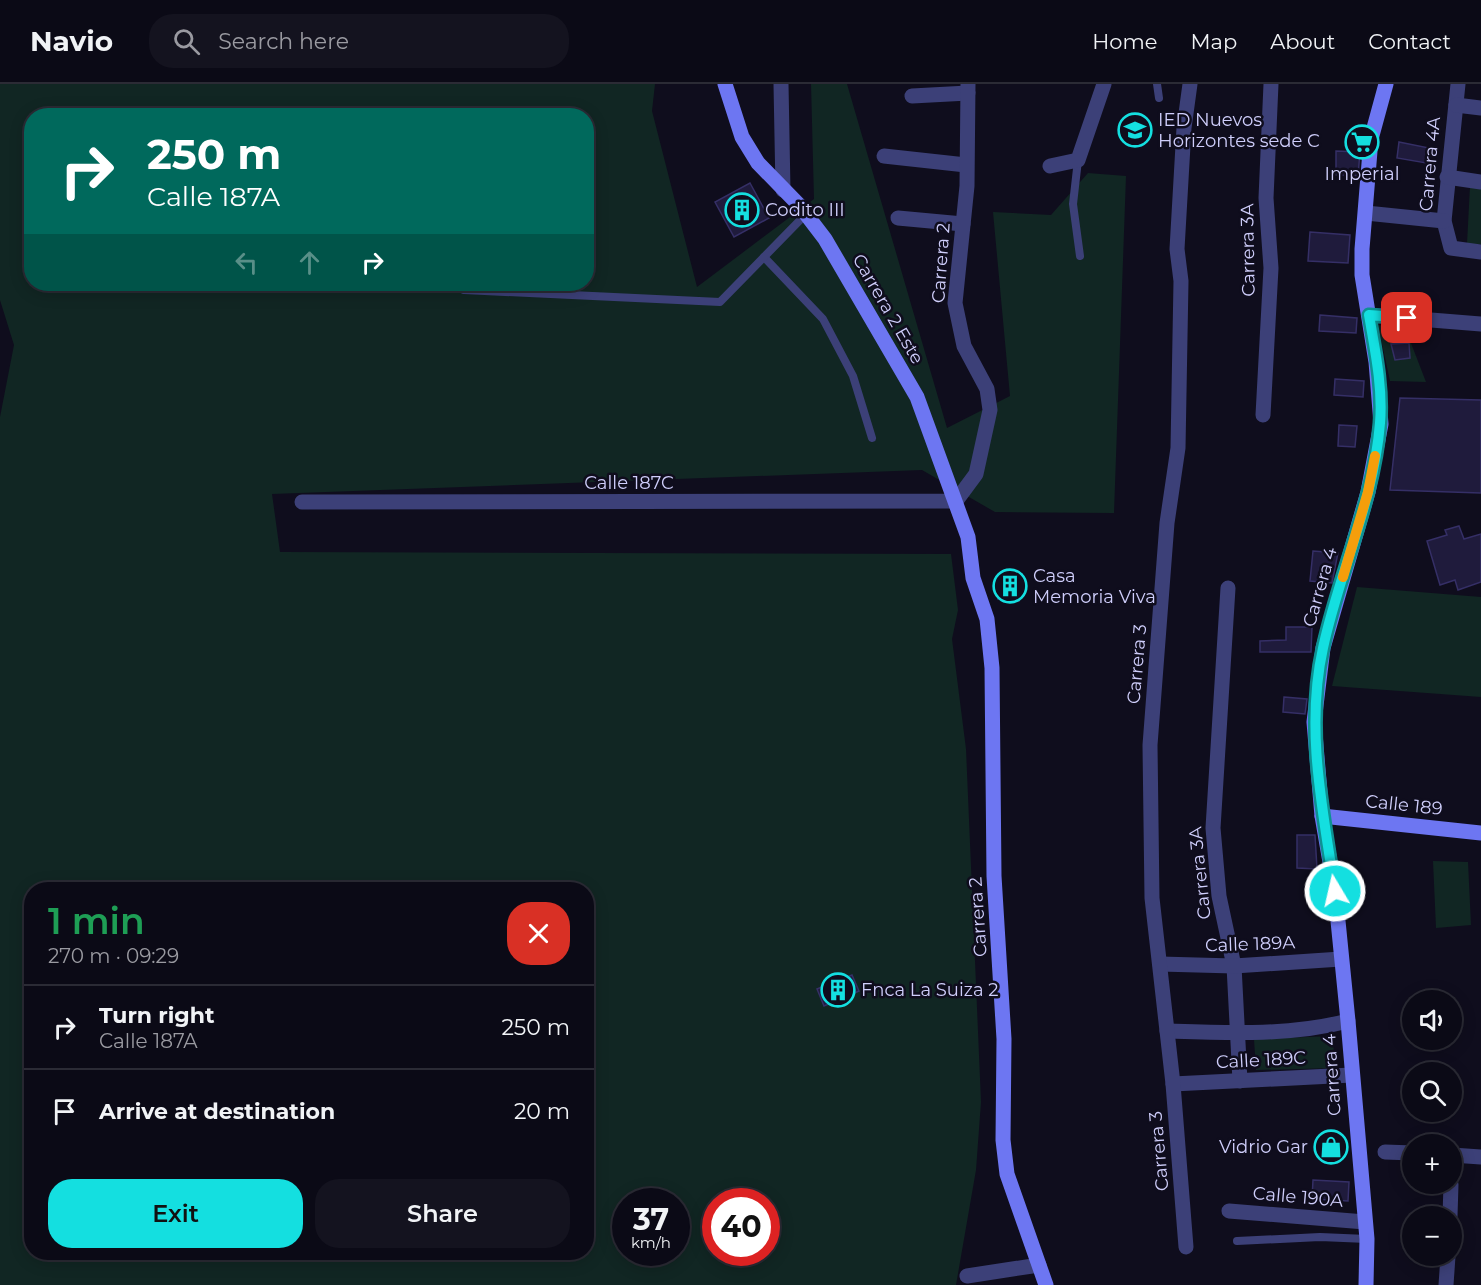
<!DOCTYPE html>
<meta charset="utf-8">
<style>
body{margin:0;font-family:Montserrat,sans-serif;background:#14131f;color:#f1f3f6;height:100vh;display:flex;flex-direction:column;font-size:22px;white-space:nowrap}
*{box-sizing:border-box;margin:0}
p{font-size:20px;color:#9a9aa1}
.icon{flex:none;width:33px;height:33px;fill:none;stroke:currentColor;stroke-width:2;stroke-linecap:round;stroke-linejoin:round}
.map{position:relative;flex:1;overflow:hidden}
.panel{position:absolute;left:24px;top:798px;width:570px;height:378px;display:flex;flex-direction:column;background:#0b0a16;border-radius:24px;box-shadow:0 3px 15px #0003,0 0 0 2px #2b2b35}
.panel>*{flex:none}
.top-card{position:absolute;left:24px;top:24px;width:570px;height:183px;border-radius:24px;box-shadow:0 3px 15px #0003,0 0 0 2px #2b2b35;background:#00695c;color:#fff;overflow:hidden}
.buttons{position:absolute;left:1402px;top:906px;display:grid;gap:12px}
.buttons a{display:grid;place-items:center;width:60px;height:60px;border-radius:50%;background:#0b0a16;box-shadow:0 3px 15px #0003,0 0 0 2px #2b2b35;font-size:30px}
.speed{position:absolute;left:612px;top:1104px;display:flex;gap:12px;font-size:30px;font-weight:700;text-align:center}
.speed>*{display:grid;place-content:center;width:78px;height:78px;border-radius:50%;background:#0b0a16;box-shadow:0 3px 15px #0003,0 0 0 2px #2b2b35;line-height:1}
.speed small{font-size:15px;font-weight:400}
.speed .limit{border:9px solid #d22;background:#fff;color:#111}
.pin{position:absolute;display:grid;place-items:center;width:51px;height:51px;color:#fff;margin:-26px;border-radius:12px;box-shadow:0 3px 9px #0006}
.me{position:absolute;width:66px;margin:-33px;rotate:351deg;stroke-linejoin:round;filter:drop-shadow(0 0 4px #0008)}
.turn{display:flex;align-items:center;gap:21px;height:126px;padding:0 24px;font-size:27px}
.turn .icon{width:78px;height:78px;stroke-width:2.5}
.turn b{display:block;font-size:42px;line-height:51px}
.lanes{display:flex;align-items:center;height:57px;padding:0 24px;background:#0003;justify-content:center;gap:30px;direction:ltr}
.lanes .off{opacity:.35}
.round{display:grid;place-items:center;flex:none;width:63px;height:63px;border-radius:24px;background:#14131f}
.headline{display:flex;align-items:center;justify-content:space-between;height:102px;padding:0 24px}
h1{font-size:36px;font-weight:600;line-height:45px;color:#1e9e55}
.primary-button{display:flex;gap:12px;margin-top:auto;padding:12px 24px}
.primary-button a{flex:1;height:69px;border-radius:24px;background:#14dfe0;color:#111;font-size:24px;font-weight:600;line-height:69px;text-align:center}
.primary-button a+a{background:#14131f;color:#f1f3f6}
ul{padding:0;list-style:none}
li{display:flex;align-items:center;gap:18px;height:84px;padding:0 24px;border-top:2px solid #2b2b35}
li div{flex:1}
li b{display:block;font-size:22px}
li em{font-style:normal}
header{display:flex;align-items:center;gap:36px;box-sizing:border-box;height:84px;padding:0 30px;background:#0b0a16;border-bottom:2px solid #2b2b35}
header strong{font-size:28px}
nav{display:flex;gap:33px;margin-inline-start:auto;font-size:21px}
.search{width:420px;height:54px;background:#14131f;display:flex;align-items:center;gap:15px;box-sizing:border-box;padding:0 21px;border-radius:24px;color:#9a9aa1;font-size:22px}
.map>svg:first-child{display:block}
.green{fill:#112623;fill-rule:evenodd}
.building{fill:#1f1b3c;stroke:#352f66;stroke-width:1.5}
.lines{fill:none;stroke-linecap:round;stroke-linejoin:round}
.lane{stroke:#3c4078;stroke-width:8}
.street{stroke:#3c4078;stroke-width:15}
.secondary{stroke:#6d76f2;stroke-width:15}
.route-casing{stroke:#0d9192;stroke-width:15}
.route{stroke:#14dfe0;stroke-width:10}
.slow{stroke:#f59e0b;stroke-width:10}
.labels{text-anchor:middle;stroke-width:5;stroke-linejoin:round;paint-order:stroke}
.poi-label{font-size:18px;fill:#cfcefb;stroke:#0f0d1d;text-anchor:start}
.street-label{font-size:18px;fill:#cfcefb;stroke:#0f0d1d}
</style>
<header>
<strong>Navio</strong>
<div class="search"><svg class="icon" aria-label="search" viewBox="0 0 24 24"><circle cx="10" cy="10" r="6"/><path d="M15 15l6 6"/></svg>Search here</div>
<nav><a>Home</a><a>Map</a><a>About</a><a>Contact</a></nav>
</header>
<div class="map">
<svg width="1481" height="1201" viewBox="0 0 1481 1201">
<rect width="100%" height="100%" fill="#0f0d1d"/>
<!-- green -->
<g class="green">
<path d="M0,0H655L652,27L697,203L814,115L811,0H847L947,344L1010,312L993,128L1051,131L1088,89L1126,92L1114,429L995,428L922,386L272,410L280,468L951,470L958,526L952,555L966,665L981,1018L976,1086L956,1201H0V333L14,261L0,216ZM32,32H586V200H32ZM32,806H586V1168H32ZM626,1118H676V1168H626ZM716,1118H766V1168H716Z"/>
<path d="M1470,102L1481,103V160H1467Z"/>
<path d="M1378,241L1415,247L1409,254L1426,298L1390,297Z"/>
<path d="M1357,503L1481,513V613L1332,602Z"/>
<path d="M1433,777L1468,778L1471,841L1436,844Z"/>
<path d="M1332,952L1336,984L1256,986L1254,955Z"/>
</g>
<!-- building -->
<g class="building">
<path d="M1399,58L1434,65L1432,80L1397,74Z"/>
<path d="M1336,67L1360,68L1358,92L1336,91Z"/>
<path d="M750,99L769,134L734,153L715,118Z"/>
<path d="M1310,148L1350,151L1348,179L1308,177Z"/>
<path d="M1320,231L1357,234L1356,249L1319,247Z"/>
<path d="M1409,259L1410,274L1395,276L1391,260Z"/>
<path d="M1335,295L1364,297L1363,313L1334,311Z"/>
<path d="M1400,314L1481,316V409L1390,406Z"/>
<path d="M1339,341L1357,342L1355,363L1338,362Z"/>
<path d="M1459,442L1464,455L1481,450V498L1458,506L1455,496L1440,501L1427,457L1447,451L1445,446Z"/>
<path d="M1313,467L1338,469L1332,499L1310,497Z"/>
<path d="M1001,488L1022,490L1019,517L998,515Z"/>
<path d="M1286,543H1312L1311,568H1260V557L1286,556Z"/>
<path d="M1284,613L1307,615L1305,630L1283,628Z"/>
<path d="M1297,751H1315L1317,785L1297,784Z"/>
<path d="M852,891L859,907L824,922L817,905Z"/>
<path d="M1319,1053H1344L1343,1074L1319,1073Z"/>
<path d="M1313,1096L1349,1098L1348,1117L1312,1115Z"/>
</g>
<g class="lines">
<!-- lane -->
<g class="lane">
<path d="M1157,0L1159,14"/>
<path d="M1078,76L1073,120L1080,172"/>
<path d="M764,173L823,235L853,292L872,354"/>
<path d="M451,200L464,206L720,218L806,130"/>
<path d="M1237,1157L1320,1153L1367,1155"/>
</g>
<!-- street -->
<g class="street">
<path d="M781,0L783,106"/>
<path d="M1458,0L1444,137L1451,164L1481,168"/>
<path d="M912,12L968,9"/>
<path d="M1456,21L1481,24"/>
<path d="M884,72L966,81"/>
<path d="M1050,82L1078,76L1104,0"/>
<path d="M1447,93L1481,98"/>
<path d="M1366,129L1444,137"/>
<path d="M898,134L963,140"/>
<path d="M1369,231L1481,240"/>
<path d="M1263,331L1271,184L1266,114L1271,0"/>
<path d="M302,418L956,417L976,390L990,326L987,305L964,262L955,219L967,102L968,0"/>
<path d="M1228,504L1213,744L1219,812L1234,882L1240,997"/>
<path d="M1160,880L1234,882L1341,875"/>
<path d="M1167,947C1227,949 1290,952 1348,937"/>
<path d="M1173,1000L1352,991"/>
<path d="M1385,1068L1413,1069"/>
<path d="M1452,1071L1481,1073"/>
<path d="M1229,1127L1365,1138"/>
<path d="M1450,1132L1451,1100"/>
<path d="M1186,1163L1173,1000L1152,814L1150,661L1167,439L1178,364L1181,197L1177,165L1184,44L1190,0"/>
<path d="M967,1192L1039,1181"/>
<path d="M1446,1201L1448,1172"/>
</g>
<!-- secondary -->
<g class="secondary">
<path d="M725,0L742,53L758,79L799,121L825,155L917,313L968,453L973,494L987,535L992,584L994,792L1004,955L1003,1056L1007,1090L1046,1201"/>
<path d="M1322,732L1481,749"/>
<path d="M1366,1201L1367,1155L1348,937L1335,807L1322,732L1314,638L1323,564L1368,408L1381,340L1376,278L1362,191V165L1371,55L1386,0"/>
</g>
</g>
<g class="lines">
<!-- route casing -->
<g class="route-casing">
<path id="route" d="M1335,807C1323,727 1305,645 1323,564C1339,489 1374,417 1380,339C1383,304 1375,266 1369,231L1407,234"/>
</g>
<!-- route -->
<use href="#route" class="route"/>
<!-- slow -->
<path class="slow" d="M1343,493L1368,408L1375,372"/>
</g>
<!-- icons -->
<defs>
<g id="school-ring" transform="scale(1.725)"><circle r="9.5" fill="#0f0d1d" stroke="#14dfe0" stroke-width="1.5"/><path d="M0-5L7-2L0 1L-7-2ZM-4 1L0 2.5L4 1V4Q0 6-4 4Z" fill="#14dfe0"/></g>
<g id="supermarket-ring" transform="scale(1.725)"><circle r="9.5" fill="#0f0d1d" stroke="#14dfe0" stroke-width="1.5"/><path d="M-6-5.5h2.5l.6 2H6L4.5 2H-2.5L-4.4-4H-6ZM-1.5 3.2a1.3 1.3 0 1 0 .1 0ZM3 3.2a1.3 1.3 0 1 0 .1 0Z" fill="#14dfe0"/></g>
<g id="building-ring" transform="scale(1.725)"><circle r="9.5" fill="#0f0d1d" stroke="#14dfe0" stroke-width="1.5"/><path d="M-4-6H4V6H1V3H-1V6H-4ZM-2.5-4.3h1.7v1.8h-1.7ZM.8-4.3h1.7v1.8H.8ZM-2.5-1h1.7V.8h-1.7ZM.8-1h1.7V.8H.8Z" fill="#14dfe0"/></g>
<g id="shop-ring" transform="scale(1.725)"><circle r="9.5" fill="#0f0d1d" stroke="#14dfe0" stroke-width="1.5"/><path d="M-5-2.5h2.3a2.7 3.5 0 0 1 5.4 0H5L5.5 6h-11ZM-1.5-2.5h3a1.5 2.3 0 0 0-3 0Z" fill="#14dfe0"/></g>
</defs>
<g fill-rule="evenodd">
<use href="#school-ring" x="1135" y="46"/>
<use href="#supermarket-ring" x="1362" y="58"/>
<use href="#building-ring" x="742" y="126"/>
<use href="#building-ring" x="1010" y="502"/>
<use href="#building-ring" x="838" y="906"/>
<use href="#shop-ring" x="1331" y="1063"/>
</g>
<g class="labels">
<!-- poi labels -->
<g class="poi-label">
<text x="1158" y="42">IED Nuevos<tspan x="1158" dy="21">Horizontes sede C</tspan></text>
<text x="1362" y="96" text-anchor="middle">Imperial</text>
<text x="765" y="132">Codito III</text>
<text x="1033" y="498">Casa<tspan x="1033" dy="21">Memoria Viva</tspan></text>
<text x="861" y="912">Fnca La Suiza 2</text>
<text x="1308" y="1069" text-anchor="end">Vidrio Gar</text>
</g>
<!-- street labels -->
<g class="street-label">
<text transform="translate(1430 80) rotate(-85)" y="6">Carrera 4A</text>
<text transform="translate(1248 166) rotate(-91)" y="6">Carrera 3A</text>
<text transform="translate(941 179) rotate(-86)" y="6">Carrera 2</text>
<text transform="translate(888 225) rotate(60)" y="6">Carrera 2 Este</text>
<text x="629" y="405">Calle 187C</text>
<text transform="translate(1320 503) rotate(-74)" y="6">Carrera 4</text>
<text transform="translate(1137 580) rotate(-85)" y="6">Carrera 3</text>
<text transform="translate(1404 721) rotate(6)" y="6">Calle 189</text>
<text transform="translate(1200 789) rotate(-96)" y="6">Carrera 3A</text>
<text transform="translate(978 833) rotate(-94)" y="6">Carrera 2</text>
<text transform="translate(1250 860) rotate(-2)" y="6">Calle 189A</text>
<text transform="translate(1261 976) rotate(-3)" y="6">Calle 189C</text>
<text transform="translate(1332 991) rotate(-94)" y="6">Carrera 4</text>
<text transform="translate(1159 1067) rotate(-95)" y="6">Carrera 3</text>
<text transform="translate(1298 1113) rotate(5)" y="6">Calle 190A</text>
</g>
</g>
</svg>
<div class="buttons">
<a><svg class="icon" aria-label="sound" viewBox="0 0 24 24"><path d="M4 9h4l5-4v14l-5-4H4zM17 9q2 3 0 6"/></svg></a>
<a><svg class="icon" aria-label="search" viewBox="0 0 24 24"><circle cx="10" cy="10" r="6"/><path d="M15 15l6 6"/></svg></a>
<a>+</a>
<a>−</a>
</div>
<div class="speed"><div>37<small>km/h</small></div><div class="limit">40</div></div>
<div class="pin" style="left:1407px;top:234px;background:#d93025"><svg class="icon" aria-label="arrive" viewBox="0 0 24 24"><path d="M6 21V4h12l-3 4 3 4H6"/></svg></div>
<svg class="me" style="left:1335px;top:807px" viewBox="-20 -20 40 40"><circle r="17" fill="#14dfe0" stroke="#fff" stroke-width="3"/><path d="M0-11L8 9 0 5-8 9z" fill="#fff"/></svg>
<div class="top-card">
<div class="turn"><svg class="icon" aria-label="right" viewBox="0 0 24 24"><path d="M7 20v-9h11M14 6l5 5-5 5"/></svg><div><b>250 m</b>Calle 187A</div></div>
<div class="lanes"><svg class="icon off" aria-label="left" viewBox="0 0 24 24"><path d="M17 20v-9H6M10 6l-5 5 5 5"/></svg><svg class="icon off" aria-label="ahead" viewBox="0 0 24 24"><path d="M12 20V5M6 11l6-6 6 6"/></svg><svg class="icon" aria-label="right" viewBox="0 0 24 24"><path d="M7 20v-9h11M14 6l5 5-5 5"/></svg></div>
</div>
<section class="panel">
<div class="headline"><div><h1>1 min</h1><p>270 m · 09:29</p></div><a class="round" style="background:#d93025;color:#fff"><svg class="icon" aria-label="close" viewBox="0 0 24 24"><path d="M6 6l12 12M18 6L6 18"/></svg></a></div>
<ul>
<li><svg class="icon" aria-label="right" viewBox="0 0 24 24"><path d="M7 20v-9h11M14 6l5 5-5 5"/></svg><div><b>Turn right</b><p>Calle 187A</p></div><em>250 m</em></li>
<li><svg class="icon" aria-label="arrive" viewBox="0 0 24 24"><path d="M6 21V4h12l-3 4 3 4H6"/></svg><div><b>Arrive at destination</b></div><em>20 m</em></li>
</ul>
<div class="primary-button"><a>Exit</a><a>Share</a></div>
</section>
</div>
